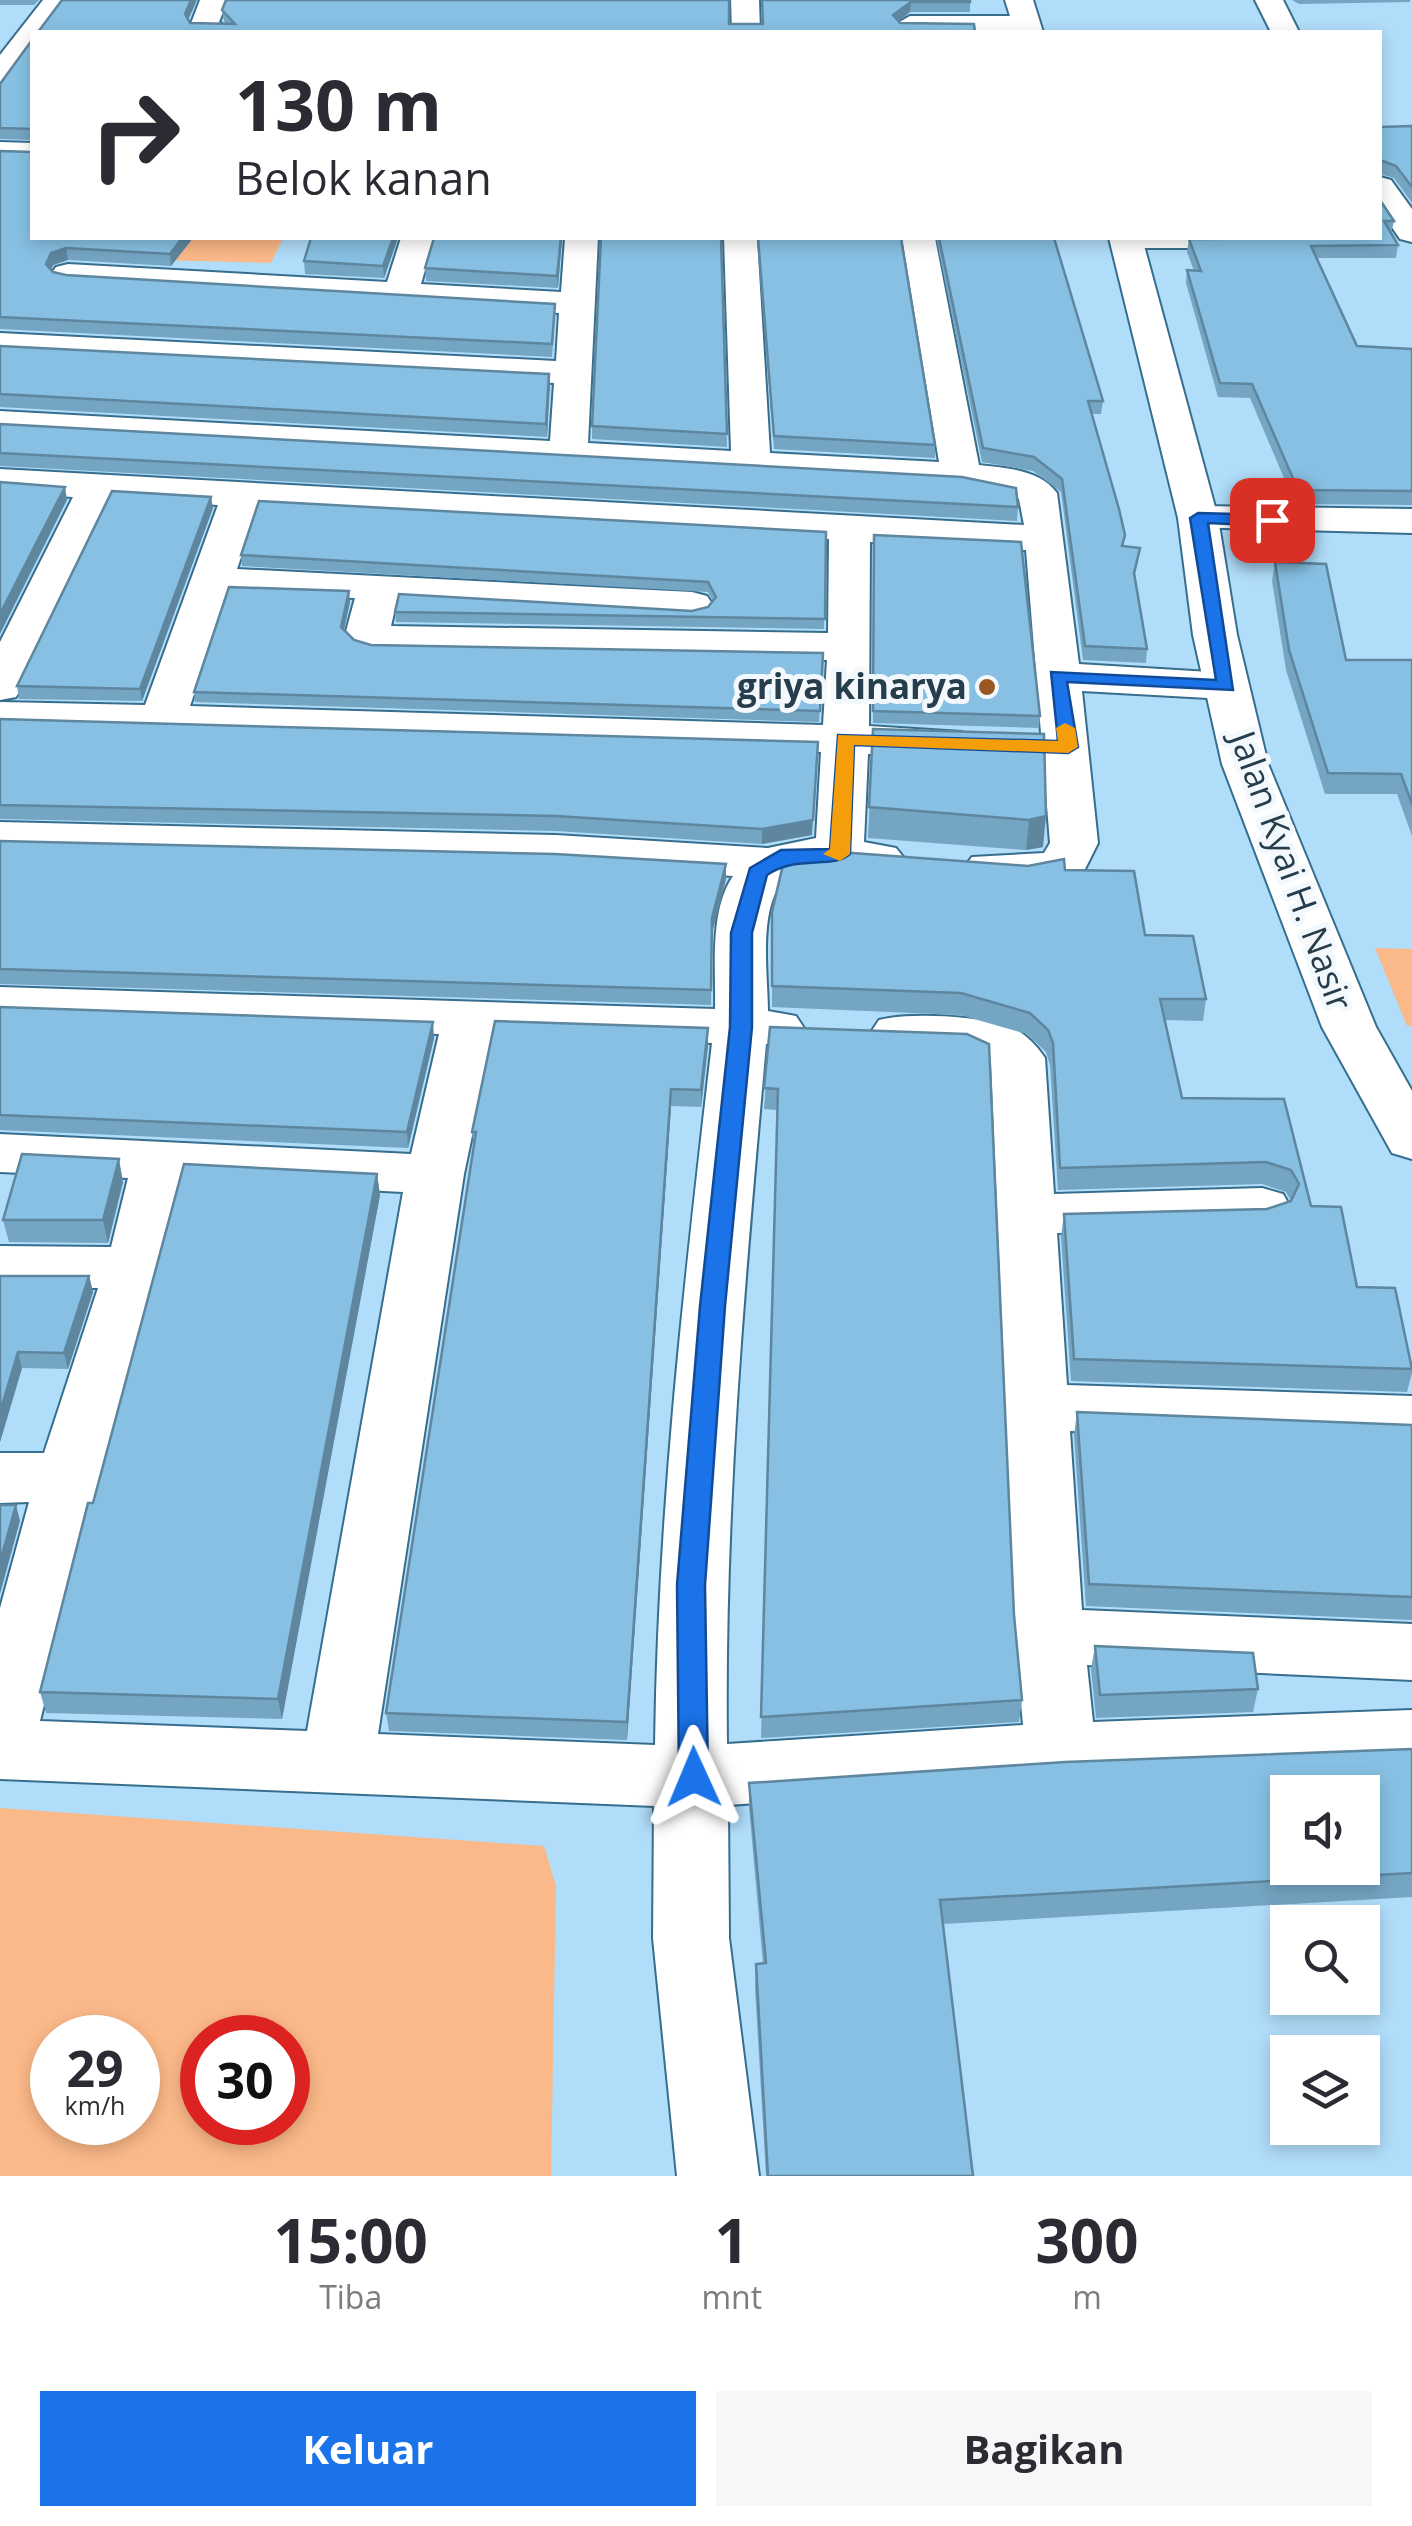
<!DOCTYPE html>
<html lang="id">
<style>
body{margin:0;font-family:"Open Sans",sans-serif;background:#f7f7f7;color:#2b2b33;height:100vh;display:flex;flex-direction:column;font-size:38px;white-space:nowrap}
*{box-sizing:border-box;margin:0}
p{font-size:32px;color:#7c7c81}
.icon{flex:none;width:55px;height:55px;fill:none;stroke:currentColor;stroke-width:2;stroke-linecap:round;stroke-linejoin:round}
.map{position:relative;height:2176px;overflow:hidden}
.panel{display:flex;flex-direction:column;background:#fff;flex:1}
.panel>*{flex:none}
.top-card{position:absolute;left:30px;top:30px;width:1352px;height:210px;border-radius:0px;box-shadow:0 5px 15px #0003;background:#fff;color:#2b2b33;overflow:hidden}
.controls{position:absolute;left:1270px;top:1775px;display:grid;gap:20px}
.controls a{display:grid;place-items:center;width:110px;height:110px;border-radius:0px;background:#fff;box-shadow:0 5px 15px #0003;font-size:50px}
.speed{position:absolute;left:30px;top:2015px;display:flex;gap:20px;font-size:50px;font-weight:700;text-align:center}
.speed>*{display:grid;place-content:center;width:130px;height:130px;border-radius:50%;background:#fff;box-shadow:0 5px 15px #0003;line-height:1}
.speed small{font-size:25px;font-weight:400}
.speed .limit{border:15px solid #d22;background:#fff;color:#111}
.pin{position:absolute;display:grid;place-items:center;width:85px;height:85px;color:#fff;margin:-42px;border-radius:20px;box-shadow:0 5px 15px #0006}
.me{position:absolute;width:110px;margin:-55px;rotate:359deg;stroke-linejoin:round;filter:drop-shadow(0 0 8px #0008)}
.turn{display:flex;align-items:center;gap:35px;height:210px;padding:0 40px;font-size:45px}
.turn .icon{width:130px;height:130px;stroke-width:2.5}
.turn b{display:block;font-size:70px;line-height:85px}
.eta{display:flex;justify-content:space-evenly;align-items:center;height:170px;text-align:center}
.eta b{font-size:60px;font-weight:700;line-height:70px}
.action{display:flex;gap:20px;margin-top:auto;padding:20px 40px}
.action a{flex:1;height:115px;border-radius:0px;background:#1a73e8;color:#fff;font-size:40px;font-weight:700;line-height:115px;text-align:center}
.action a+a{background:#f7f7f7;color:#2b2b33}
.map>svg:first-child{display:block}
.green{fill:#fbb888;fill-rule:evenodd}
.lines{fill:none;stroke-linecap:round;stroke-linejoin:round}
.minor-casing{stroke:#376e8e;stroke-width:4}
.major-casing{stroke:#376e8e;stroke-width:4}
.minor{fill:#fff;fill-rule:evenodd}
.major{fill:#fff;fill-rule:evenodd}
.wall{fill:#74a5c3}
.shaded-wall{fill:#5e869f}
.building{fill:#87c0e3;stroke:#5e869f;stroke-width:2.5;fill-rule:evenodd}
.route{fill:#1a73e8;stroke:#114b97;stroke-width:2.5}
.slow{fill:#f59e0b}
.poi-dot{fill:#995823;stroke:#f3f8fc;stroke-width:4}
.labels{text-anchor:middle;stroke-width:10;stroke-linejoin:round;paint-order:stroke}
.poi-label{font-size:35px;font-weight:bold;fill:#263d4c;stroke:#f3f8fc;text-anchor:end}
.street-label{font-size:35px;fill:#263d4c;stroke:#f3f8fc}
</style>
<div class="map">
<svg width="1412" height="2176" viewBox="0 0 1412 2176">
<rect width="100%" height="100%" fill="#b0ddfa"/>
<!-- green -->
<g class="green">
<path d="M171,238H283L271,263L158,260Z"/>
<path d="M1375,948L1412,949V1026H1407Z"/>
<path d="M0,1808L544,1846L556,1886L551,2176H0ZM52,2038H138V2122H52ZM202,2038H288V2122H202Z"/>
</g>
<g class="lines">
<!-- minor casing -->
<g class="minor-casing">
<g id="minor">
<path d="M43,0H71L46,32H32C32,53 22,77 0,83V55Z"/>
<path d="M200,0H228L219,22L233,32H194L190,26Z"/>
<path d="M731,0H759L760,32H732Z"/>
<path d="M1255,0H1283L1299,32H1271Z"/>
<path d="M910,16H1025L1039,24L1025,32L900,30L896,24Z"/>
<path d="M0,142L32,143V161L0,160Z"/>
<path d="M1380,177L1391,180L1412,209V242L1400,239L1380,210Z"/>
<path d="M401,238H434L421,284L561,292L565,238H598L588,443L731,451L724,238H757L770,453L939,462L902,238H935L979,465C1005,468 1040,469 1057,493L1079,664L1226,673L1242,676L1248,686L1242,696L1226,699L1082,691L1098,843L1084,871L1029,884L972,877L964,867L972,857L1044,853L1050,843L1026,550L870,542L869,726L962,732L969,742L962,752L946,756L868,754L864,842L896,848L904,858L896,868C867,876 839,864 810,867C752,874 768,968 768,1011L796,1016L804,1028L796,1040L766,1044C745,1278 724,1510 727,1744L1023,1725L1015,1636L991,1064L981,1056L879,1044L871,1032L879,1020C909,1012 981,1016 1011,1027C1025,1033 1037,1046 1045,1058L1054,1194L1262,1188L1283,1194L1291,1208L1283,1222L1262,1228L1057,1233L1067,1385L1412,1396V1444L1070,1431L1082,1610L1412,1624V1680L1087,1665L1093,1722L1412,1710V1770L1061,1783L728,1805L729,1938L759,2176H677L653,1938L654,1806L0,1779V1608L29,1502L0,1503V1453H44L98,1288H0V1246L111,1247L128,1178L0,1172V1134L411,1154L439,1034L0,1019V987L715,1009C716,968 709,911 733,876L556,865L0,852V822L556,835L768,848L816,838L821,752L0,730V702L145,705L218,505L112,499L22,687L16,697L0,700V642L73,497L0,493V469L1024,525L1019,499L1004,492L961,487L0,433V411L550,441L554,383L0,355V333L556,361L559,313L68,284L56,281L51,274L56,267L68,264L387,282ZM258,507L829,539L828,633L391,626L397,600L692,618L707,614L713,605L707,596L692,592L237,569ZM228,594L355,598L345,635L358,648L373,652L827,660L823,725L190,706ZM493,1035L712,1043C685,1276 658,1509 655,1745L378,1734L464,1174ZM185,1181L403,1192L307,1731L40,1721L100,1477L165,1268Z"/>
<path d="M1109,238H1268L1263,245L1251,248H1126L1114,245Z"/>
<path d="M1198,506L1412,509V533L1184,527L1178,518L1184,509Z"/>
</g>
</g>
<!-- major casing -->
<g class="major-casing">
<g id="major">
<path d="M1005,0H1033L1043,32H1015Z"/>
<path d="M1109,238H1142L1218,518L1237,635L1268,764L1376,1027L1412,1091V1159L1392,1153L1322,1027L1222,764L1193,635L1178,518Z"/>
</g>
</g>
<!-- minor -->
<use href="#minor" class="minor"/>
<!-- major -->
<use href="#major" class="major"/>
</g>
<!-- wall -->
<g class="wall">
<path d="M0,0H39L34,5H0Z"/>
<path d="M762,0H970V12H910L899,21L900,23L38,32L188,20L190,23L226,24L224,21L222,10L762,24Z"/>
<path d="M1292,0H1410V2L1299,4Z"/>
<path d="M32,40V140L0,139V84Z"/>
<path d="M1412,126V203L1394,178L1380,174V127Z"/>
<path d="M0,151L193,238L171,266L68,260L53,265L51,270L53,272L66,275L555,317L552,357L0,329Z"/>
<path d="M1380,200L1394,221L1391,234L1398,245L1396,258H1316L1357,346L1412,349V505L1295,504L1250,398L1218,397L1186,283L1187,270L1194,271L1187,252L1189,239H1254Z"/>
<path d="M398,238L384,278L305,274L304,261Z"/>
<path d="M434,238H562L558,288L426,281L425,268Z"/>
<path d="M721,238L727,447L592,439V426Z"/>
<path d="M757,238H901L935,445V458L774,449Z"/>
<path d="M936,238H1054L1103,401L1101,414H1092L1124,546L1138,562L1134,577L1147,649L1146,663L1083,660L1061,492L1033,471L982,462Z"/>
<path d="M0,346L549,374L547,437L0,407Z"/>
<path d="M0,424L1018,507L1017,521L0,466Z"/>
<path d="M213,508L142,701L19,699L17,686Z"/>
<path d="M826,532L824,629L396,622L395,612L692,611L708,607L713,601L708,592L242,566L241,555Z"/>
<path d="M874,535L1040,716L1039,728L873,723Z"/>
<path d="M1275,562L1346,660H1412V836L1397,794H1325L1286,670L1272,581Z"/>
<path d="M350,602L344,630L354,640L371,645L823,653L819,722L195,702L194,692Z"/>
<path d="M0,719L812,835L762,844L556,831L0,819Z"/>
<path d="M873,729L1044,734L1043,847L1026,850L868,838Z"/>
<path d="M0,841L726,864V879L712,933L711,1005L0,984Z"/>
<path d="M1065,870L1145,935L1206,999L1203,1021L1165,1020L1182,1098L1284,1099L1311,1206L1357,1287L1412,1365V1373L1407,1392L1071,1381L1061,1237L1064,1214L1267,1209L1291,1201L1286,1192L1262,1184L1058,1190L1050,1065L1046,1052L1027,1034L960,1015L772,1007V912Z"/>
<path d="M0,1007L434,1038L408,1148L0,1130Z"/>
<path d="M770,1027L1014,1615L1022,1700L1019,1722L761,1738L777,1110L764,1109Z"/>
<path d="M708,1046L701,1107L671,1106L627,1740L389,1731L386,1713L474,1150L472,1132Z"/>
<path d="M377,1174L380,1195L282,1719L46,1713L40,1692L93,1503Z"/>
<path d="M123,1182L108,1243L9,1242L3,1220Z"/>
<path d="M0,1276H89L93,1292L68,1369L22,1368L0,1442Z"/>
<path d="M1077,1412L1412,1425V1620L1086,1606L1074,1435Z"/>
<path d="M1095,1646L1258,1689L1253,1712L1096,1718L1091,1669Z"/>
<path d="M1412,1749V1897L943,1924L973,2176H766L755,1988L756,1964H763L749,1807V1783Z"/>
</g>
<!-- shaded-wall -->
<g class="shaded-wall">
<path d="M191,0H197L186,25L185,14Z"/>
<path d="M911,2L910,12L893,26V15Z"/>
<path d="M182,238H193L171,266L170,254Z"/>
<path d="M393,238H398L384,278L383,266Z"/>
<path d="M561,238H562L558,288L557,276Z"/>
<path d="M66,248L68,260L53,265L48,276L46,264L51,253Z"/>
<path d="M549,374L550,387L547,437L546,424Z"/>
<path d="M65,487L67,500L0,634V614Z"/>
<path d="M211,497L213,508L142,701L140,689Z"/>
<path d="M349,591L350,602L342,638L341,627Z"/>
<path d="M818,742L812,835L762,844V829Z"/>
<path d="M1046,816L1043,847L1026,850L1029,820Z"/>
<path d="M726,864V879L712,933L711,1005L712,918Z"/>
<path d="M433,1022L434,1038L408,1148L407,1132Z"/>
<path d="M708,1028V1046L701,1107V1090Z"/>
<path d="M671,1089V1106L627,1740V1722Z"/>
<path d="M119,1159L123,1182L108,1243L103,1220Z"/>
<path d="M377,1174L380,1195L282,1719L278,1699Z"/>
<path d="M89,1276L93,1292L68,1369L64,1353Z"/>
<path d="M18,1352L22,1368L0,1442V1412Z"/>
<path d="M16,1505L20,1521L0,1594V1562Z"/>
</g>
<!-- building -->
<g class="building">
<path d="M62,0H191L185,14L190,23L235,24L222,10L226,0H729V24H763L762,0H970V2H911L893,15L900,23L974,24L975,32H38Z"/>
<path d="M32,40V129L0,128V84Z"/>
<path d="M1412,126V187L1396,166L1383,161L1380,164V127Z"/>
<path d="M0,151L32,152V238H182L170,254L66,248L51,253L46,264L53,272L66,275L555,304L552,344L0,317Z"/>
<path d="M1380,200L1394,221H1384L1398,245L1311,246L1357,346L1412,349V491L1298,490L1252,384L1220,383L1187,270L1201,271L1189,239L1380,238Z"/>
<path d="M311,238H393L383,266L304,261Z"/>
<path d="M434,238H561L557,276L425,268Z"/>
<path d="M601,238H721L727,434L592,426Z"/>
<path d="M758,238H901L935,445L774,436Z"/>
<path d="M939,238H1054L1103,401H1088L1119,509L1125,535L1122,546L1140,548L1134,573L1147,649L1085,646L1062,479L1034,457L983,448Z"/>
<path d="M0,346L549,374L546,424L0,394Z"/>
<path d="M0,424L962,477L1016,488L1018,507L0,453Z"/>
<path d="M0,482L65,487L0,614Z"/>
<path d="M112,491L211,497L140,689L17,686Z"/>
<path d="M259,501L826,532L825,619L395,612L399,594L692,611L708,607L716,597L708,582L241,555Z"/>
<path d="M874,535L1021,542L1040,716L873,711Z"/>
<path d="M1275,562L1326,564L1346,660H1412V804L1401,774L1328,773L1289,650Z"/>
<path d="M229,587L349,591L341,627L354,640L371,645L823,653L820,711L194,692Z"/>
<path d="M0,719L818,742L813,820L762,829L556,816L0,805Z"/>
<path d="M873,729L1044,734L1046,816L1029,820L869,807Z"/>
<path d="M0,841L555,854L726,864L712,918L711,990L0,969Z"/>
<path d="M812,850L1028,866L1064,859L1065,870L1134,871L1145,935L1193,936L1206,999H1160L1182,1098L1284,1099L1311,1206L1341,1207L1357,1287L1395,1288L1412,1369L1074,1359L1064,1214L1267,1209L1291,1201L1299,1184L1291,1170L1266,1162L1060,1168L1053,1043L1048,1030L1030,1013L961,993L772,986V912L784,860Z"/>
<path d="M0,1007L433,1022L407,1132L0,1115Z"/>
<path d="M495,1021L708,1028L701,1090L671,1089L627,1722L386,1713L476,1132H472Z"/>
<path d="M770,1027L967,1034L989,1044L1014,1615L1022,1700L761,1717L778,1089L764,1088Z"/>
<path d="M22,1154L119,1159L103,1220H3Z"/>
<path d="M184,1164L377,1174L278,1699L40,1692L88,1503H93Z"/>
<path d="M0,1276H89L64,1353L18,1352L0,1412Z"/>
<path d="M1077,1412L1412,1425V1597L1089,1584Z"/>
<path d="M0,1505H16L0,1562Z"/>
<path d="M1095,1646L1253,1653L1258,1689L1100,1695Z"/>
<path d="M1412,1749V1873L940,1900L973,2176H768L756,1964L766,1963L749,1783L1065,1762ZM1288,1792H1362V1868H1288Z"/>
</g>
<!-- route -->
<path class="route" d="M1198,513L1272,515L1280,520L1272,526L1208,523L1233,690L1067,682L1078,747L1068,753L854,745L850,854C831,870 798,854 767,875L752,933V1027L725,1306L705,1585L708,1777L704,1786L694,1790L683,1786L679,1777L677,1585L700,1306L730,1027L731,933L750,868L781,850L830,849L838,735L1058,741L1051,672L1216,680L1190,518Z"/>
<!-- slow -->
<path class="slow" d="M1065,723L1075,728L1078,747L1068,753L854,745L850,854L840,861L823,854L830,849L838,735L1058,741L1056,728Z"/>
<!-- markers -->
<circle class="poi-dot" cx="987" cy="687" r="10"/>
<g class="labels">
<!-- poi labels -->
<g class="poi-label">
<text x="967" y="699">griya kinarya</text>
</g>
<!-- street labels -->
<g class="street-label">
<text transform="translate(1291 871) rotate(70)" y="12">Jalan Kyai H. Nasir</text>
</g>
</g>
</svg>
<div class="controls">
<a><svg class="icon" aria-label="sound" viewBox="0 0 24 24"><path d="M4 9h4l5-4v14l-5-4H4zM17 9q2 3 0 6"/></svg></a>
<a><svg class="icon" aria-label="search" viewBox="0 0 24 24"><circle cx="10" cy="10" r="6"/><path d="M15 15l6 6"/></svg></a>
<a><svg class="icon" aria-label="layers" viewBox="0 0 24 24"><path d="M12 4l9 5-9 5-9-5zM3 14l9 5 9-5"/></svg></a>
</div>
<div class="speed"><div>29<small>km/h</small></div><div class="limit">30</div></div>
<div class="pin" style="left:1272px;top:520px;background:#d93025"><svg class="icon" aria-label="arrive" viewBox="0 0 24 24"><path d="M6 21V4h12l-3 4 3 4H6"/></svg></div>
<svg class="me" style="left:694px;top:1777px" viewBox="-20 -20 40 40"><path d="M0-17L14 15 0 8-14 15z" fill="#1a73e8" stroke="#fff" stroke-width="4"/></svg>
<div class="top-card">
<div class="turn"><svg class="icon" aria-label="right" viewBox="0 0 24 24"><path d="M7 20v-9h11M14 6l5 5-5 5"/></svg><div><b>130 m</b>Belok kanan</div></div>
</div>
</div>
<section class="panel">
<div class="eta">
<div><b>15:00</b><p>Tiba</p></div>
<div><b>1</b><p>mnt</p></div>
<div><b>300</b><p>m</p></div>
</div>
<div class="action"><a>Keluar</a><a>Bagikan</a></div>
</section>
